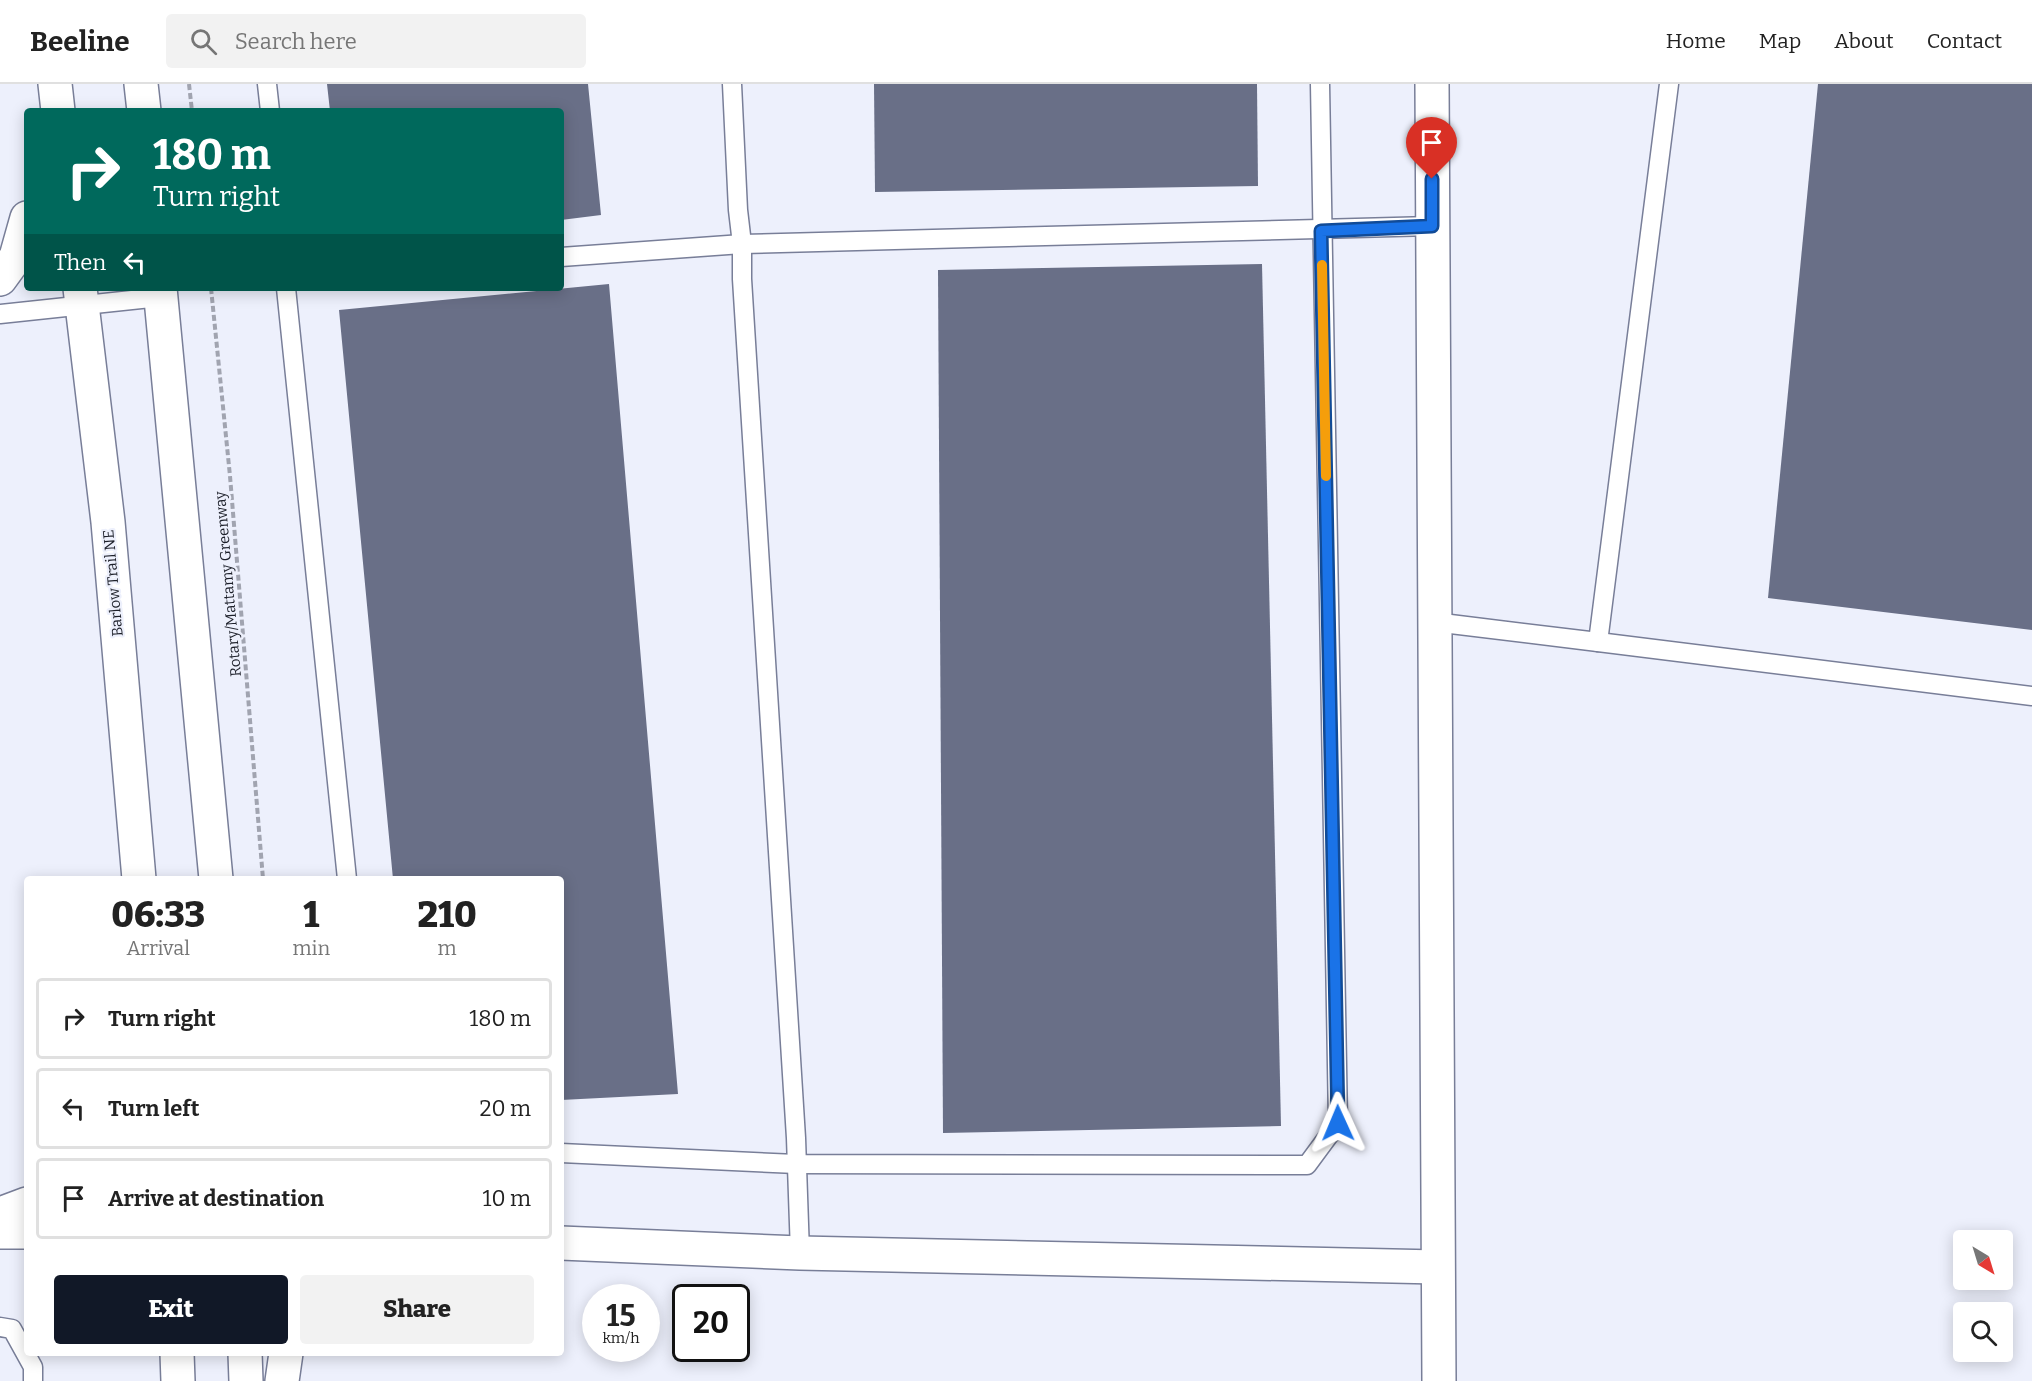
<!DOCTYPE html>
<style>
body{margin:0;font-family:Bitter,serif;background:#f2f2f2;color:#222;height:100vh;display:flex;flex-direction:column;font-size:22px;white-space:nowrap}
*{box-sizing:border-box;margin:0}
p{font-size:20px;color:#767676}
.icon{flex:none;width:33px;height:33px;fill:none;stroke:currentColor;stroke-width:2;stroke-linecap:round;stroke-linejoin:round}
.map{position:relative;flex:1;overflow:hidden}
.drawer{position:absolute;left:24px;top:792px;width:540px;height:480px;display:flex;flex-direction:column;background:#fff;border-radius:6px;box-shadow:0 3px 15px #0003}
.drawer>*{flex:none}
.top-card{position:absolute;left:24px;top:24px;width:540px;height:183px;border-radius:6px;box-shadow:0 3px 15px #0003;background:#00695c;color:#fff;overflow:hidden}
.needle{width:39px;rotate:142deg}
.fabs{position:absolute;left:1953px;top:1146px;display:grid;gap:12px}
.fabs a{display:grid;place-items:center;width:60px;height:60px;border-radius:6px;background:#fff;box-shadow:0 3px 15px #0003;font-size:30px}
.speed{position:absolute;left:582px;top:1200px;display:flex;gap:12px;font-size:30px;font-weight:700;text-align:center}
.speed>*{display:grid;place-content:center;width:78px;height:78px;border-radius:50%;background:#fff;box-shadow:0 3px 15px #0003;line-height:1}
.speed small{font-size:15px;font-weight:400}
.speed .limit{border:3px solid #111;border-radius:9px;background:#fff;color:#111}
.pin{position:absolute;display:grid;place-items:center;width:51px;height:51px;color:#fff;margin:-62px -26px;border-radius:50% 50% 50% 0;rotate:-45deg;box-shadow:0 0 6px #0007}
.pin .icon{rotate:45deg}
.me{position:absolute;width:66px;margin:-33px;rotate:359deg;stroke-linejoin:round;filter:drop-shadow(0 0 4px #0008)}
.turn{display:flex;align-items:center;gap:21px;height:126px;padding:0 30px;font-size:27px}
.turn .icon{width:78px;height:78px;stroke-width:2.5}
.turn b{display:block;font-size:42px;line-height:51px}
.then{display:flex;align-items:center;height:57px;padding:0 30px;background:#0003;gap:12px;font-size:22px}
.eta{display:flex;justify-content:space-evenly;align-items:center;height:102px;text-align:center}
.eta b{font-size:36px;font-weight:800;line-height:42px}
.action{display:flex;gap:12px;margin-top:auto;padding:12px 30px}
.action a{flex:1;height:69px;border-radius:6px;background:#111827;color:#fff;font-size:24px;font-weight:800;line-height:69px;text-align:center}
.action a+a{background:#f2f2f2;color:#222}
ul{padding:0;list-style:none}
li{display:flex;align-items:center;gap:18px;height:81px;margin:0 12px 9px;padding:0 18px;border:3px solid #e0e0e0;border-radius:6px}
li div{flex:1}
li b{display:block;font-size:22px}
li em{font-style:normal}
header{display:flex;align-items:center;gap:36px;box-sizing:border-box;height:84px;padding:0 30px;background:#fff;border-bottom:2px solid #e0e0e0}
header strong{font-size:28px}
nav{display:flex;gap:33px;margin-inline-start:auto;font-size:21px}
.search{width:420px;height:54px;background:#f2f2f2;display:flex;align-items:center;gap:15px;box-sizing:border-box;padding:0 21px;border-radius:6px;color:#767676;font-size:22px}
.map>svg:first-child{display:block}
.building{fill:#696f87}
.lines{fill:none;stroke-linecap:round;stroke-linejoin:round}
.lane-casing{stroke:#787e98;stroke-width:21}
.street-casing{stroke:#787e98;stroke-width:36}
.secondary-casing{stroke:#787e98;stroke-width:36}
.path{stroke:#a1a4b0;stroke-width:4;stroke-dasharray:6 3;stroke-linecap:butt}
.lane{stroke:#fff;stroke-width:18}
.street{stroke:#fff;stroke-width:33}
.secondary{stroke:#fff;stroke-width:33}
.route-casing{stroke:#114b97;stroke-width:15}
.route{stroke:#1a73e8;stroke-width:10}
.slow{stroke:#f59e0b;stroke-width:10}
.labels{text-anchor:middle;stroke-width:4.5;stroke-linejoin:round;paint-order:stroke}
.street-label{font-size:15px;fill:#1d202a;stroke:#edf0fc}
</style>
<header>
<strong>Beeline</strong>
<div class="search"><svg class="icon" aria-label="search" viewBox="0 0 24 24"><circle cx="10" cy="10" r="6"/><path d="M15 15l6 6"/></svg>Search here</div>
<nav><a>Home</a><a>Map</a><a>About</a><a>Contact</a></nav>
</header>
<div class="map">
<svg width="2032" height="1297" viewBox="0 0 2032 1297">
<rect width="100%" height="100%" fill="#edf0fc"/>
<!-- building -->
<g class="building">
<path d="M327,0H588L601,131L561,136V27H330Z"/>
<path d="M874,0H1257L1258,102L875,108Z"/>
<path d="M1818,0H2032V546L1768,514Z"/>
<path d="M1262,180L1281,1042L943,1049L938,186Z"/>
<path d="M609,200L678,1010L561,1016V795H393L339,226Z"/>
</g>
<g class="lines">
<!-- lane casing -->
<g class="lane-casing">
<g id="lane">
<path d="M267,0L270,27"/>
<path d="M732,0L738,126L742,160V195L796,1054L800,1169"/>
<path d="M561,173L742,160L1432,142"/>
<path d="M286,204L347,795"/>
<path d="M0,230L160,213"/>
<path d="M1434,538L1598,558L1669,0"/>
<path d="M1598,558L2032,612"/>
<path d="M561,1069L796,1080L1307,1081L1338,1039L1320,0"/>
<path d="M0,1243L12,1245L33,1283V1297"/>
</g>
</g>
<!-- street casing -->
<g class="street-casing">
<g id="street">
<path d="M1432,0L1439,1297"/>
<path d="M0,1148H27"/>
<path d="M561,1159L800,1169L1437,1183"/>
<path d="M282,1297L286,1269"/>
</g>
</g>
<!-- secondary casing -->
<g class="secondary-casing">
<g id="secondary">
<path d="M55,0L58,27"/>
<path d="M141,0L144,27"/>
<path d="M0,195L16,173L27,134"/>
<path d="M80,204L108,438L139,795"/>
<path d="M160,204L216,795"/>
<path d="M0,1130L27,1120"/>
<path d="M177,1269L178,1297"/>
<path d="M245,1269L246,1297"/>
</g>
</g>
<!-- path -->
<g class="path">
<path d="M189,0L192,27"/>
<path d="M211,204L230,392L263,795"/>
</g>
<!-- lane -->
<use href="#lane" class="lane"/>
<!-- street -->
<use href="#street" class="street"/>
<!-- secondary -->
<use href="#secondary" class="secondary"/>
</g>
<g class="lines">
<!-- route casing -->
<g class="route-casing">
<path id="route" d="M1338,1039L1321,147L1432,142V95"/>
</g>
<!-- route -->
<use href="#route" class="route"/>
<!-- slow -->
<path class="slow" d="M1322,181L1326,392"/>
</g>
<g class="labels">
<!-- street labels -->
<g class="street-label">
<text transform="translate(113 499) rotate(-95)" y="5">Barlow Trail NE</text>
<text transform="translate(228 500) rotate(-95)" y="5">Rotary/Mattamy Greenway</text>
</g>
</g>
</svg>
<div class="fabs">
<a><svg class="needle" viewBox="-14 -14 28 28"><path d="M0-13l5 13h-10z" fill="#e53935"/><path d="M0 13l5-13h-10z" fill="#767676"/></svg></a>
<a><svg class="icon" aria-label="search" viewBox="0 0 24 24"><circle cx="10" cy="10" r="6"/><path d="M15 15l6 6"/></svg></a>
</div>
<div class="speed"><div>15<small>km/h</small></div><div class="limit">20</div></div>
<div class="pin" style="left:1432px;top:95px;background:#d93025"><svg class="icon" aria-label="arrive" viewBox="0 0 24 24"><path d="M6 21V4h12l-3 4 3 4H6"/></svg></div>
<svg class="me" style="left:1338px;top:1039px" viewBox="-20 -20 40 40"><path d="M0-17L14 15 0 8-14 15z" fill="#1a73e8" stroke="#fff" stroke-width="4"/></svg>
<div class="top-card">
<div class="turn"><svg class="icon" aria-label="right" viewBox="0 0 24 24"><path d="M7 20v-9h11M14 6l5 5-5 5"/></svg><div><b>180 m</b>Turn right</div></div>
<div class="then">Then<svg class="icon" aria-label="left" viewBox="0 0 24 24"><path d="M17 20v-9H6M10 6l-5 5 5 5"/></svg></div>
</div>
<section class="drawer">
<div class="eta">
<div><b>06:33</b><p>Arrival</p></div>
<div><b>1</b><p>min</p></div>
<div><b>210</b><p>m</p></div>
</div>
<ul>
<li><svg class="icon" aria-label="right" viewBox="0 0 24 24"><path d="M7 20v-9h11M14 6l5 5-5 5"/></svg><div><b>Turn right</b></div><em>180 m</em></li>
<li><svg class="icon" aria-label="left" viewBox="0 0 24 24"><path d="M17 20v-9H6M10 6l-5 5 5 5"/></svg><div><b>Turn left</b></div><em>20 m</em></li>
<li><svg class="icon" aria-label="arrive" viewBox="0 0 24 24"><path d="M6 21V4h12l-3 4 3 4H6"/></svg><div><b>Arrive at destination</b></div><em>10 m</em></li>
</ul>
<div class="action"><a>Exit</a><a>Share</a></div>
</section>
</div>
